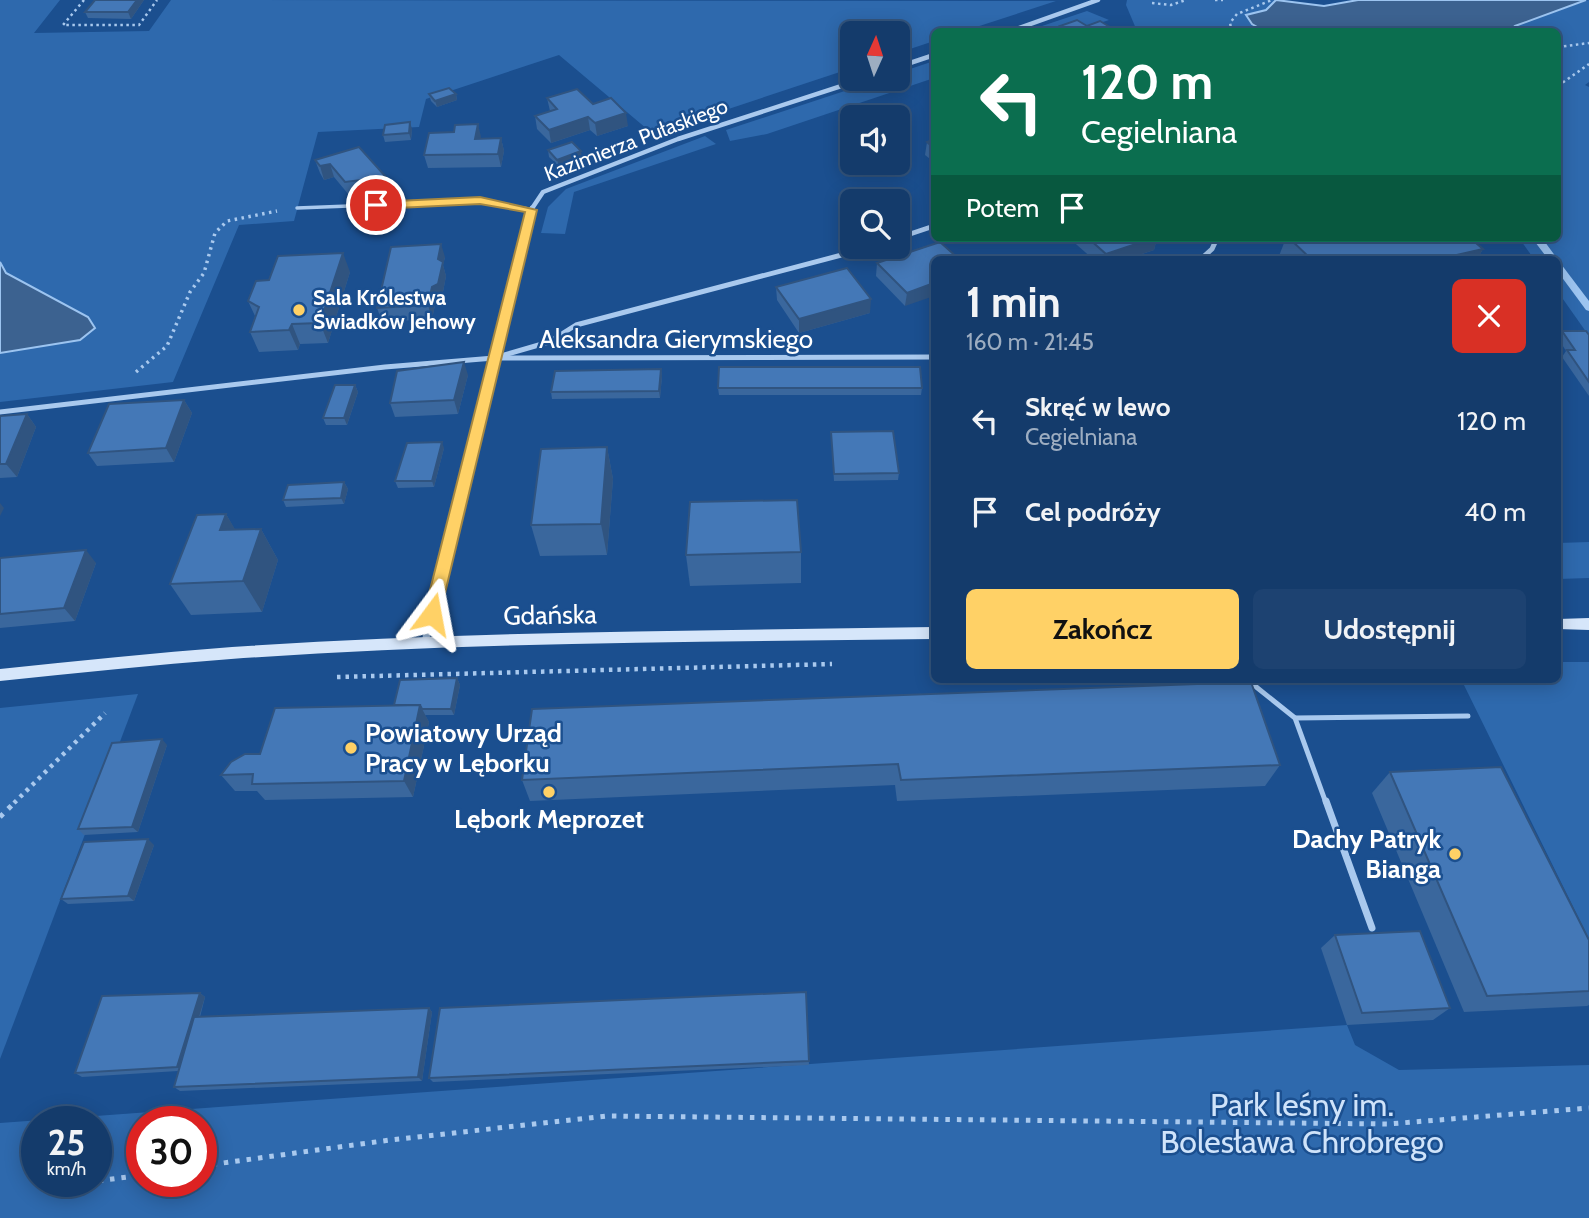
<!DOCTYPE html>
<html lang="pl">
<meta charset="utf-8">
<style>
body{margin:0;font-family:Cabin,sans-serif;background:#1d4271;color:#f1f3f6;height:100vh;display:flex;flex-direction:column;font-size:26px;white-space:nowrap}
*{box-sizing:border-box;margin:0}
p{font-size:23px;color:#9dadc1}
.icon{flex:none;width:38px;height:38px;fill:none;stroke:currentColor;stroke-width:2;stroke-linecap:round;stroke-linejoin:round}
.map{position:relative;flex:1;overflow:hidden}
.drawer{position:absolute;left:931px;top:256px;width:630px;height:427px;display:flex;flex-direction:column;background:#143b6b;border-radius:10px;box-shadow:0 4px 18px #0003,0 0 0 2px #33557e}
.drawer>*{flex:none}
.guide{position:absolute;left:931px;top:28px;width:630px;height:214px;border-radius:10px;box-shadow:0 4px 18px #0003,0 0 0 2px #33557e;background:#0b6e4f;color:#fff;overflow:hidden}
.needle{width:46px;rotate:3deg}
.tools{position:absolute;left:840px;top:21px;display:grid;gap:14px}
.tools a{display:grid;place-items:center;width:70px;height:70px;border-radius:10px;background:#143b6b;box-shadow:0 4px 18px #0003,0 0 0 2px #33557e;font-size:35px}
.speed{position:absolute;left:21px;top:1106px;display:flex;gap:14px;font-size:35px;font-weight:700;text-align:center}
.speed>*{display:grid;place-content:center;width:91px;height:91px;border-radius:50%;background:#143b6b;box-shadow:0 4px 18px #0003,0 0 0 2px #33557e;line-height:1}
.speed small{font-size:18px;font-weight:400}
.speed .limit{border:10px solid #d22;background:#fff;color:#111}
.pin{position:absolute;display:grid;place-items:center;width:60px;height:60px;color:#fff;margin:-30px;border:4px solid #fff;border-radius:50%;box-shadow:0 2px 7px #0007}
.me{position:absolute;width:77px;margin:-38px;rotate:13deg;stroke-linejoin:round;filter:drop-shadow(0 0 5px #0008)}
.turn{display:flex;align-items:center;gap:24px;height:147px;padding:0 35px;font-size:32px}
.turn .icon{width:91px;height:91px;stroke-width:2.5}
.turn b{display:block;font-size:49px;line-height:60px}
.then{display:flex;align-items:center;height:66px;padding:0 35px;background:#0003;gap:14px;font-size:26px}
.round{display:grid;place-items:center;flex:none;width:74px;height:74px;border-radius:10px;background:#1d4271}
.overview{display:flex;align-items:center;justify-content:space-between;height:119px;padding:0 35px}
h1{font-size:42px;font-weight:700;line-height:52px}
.primary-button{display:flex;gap:14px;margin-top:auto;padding:14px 35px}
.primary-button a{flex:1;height:80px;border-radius:10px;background:#ffd166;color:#111;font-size:28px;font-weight:700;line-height:80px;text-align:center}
.primary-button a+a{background:#1d4271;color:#f1f3f6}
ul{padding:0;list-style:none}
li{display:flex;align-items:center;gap:21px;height:91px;padding:0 35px}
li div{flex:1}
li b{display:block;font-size:26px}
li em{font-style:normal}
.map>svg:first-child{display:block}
.green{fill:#2e69ad;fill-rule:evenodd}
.water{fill:#3c6290;stroke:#9cc4f0;stroke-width:2}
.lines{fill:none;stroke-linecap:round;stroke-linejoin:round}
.stream{fill:#9cc4f0;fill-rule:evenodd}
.path-far3{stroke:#a9c9ee;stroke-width:2.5;stroke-dasharray:2.5 3.5;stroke-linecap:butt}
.path-far2{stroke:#a9c9ee;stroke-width:3.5;stroke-dasharray:2.5 4.5;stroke-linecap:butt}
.path-far1{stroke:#a9c9ee;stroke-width:4.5;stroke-dasharray:3.5 5;stroke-linecap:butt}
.path{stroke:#a9c9ee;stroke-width:5;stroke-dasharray:4.5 7;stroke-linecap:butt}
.lane-far3{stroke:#a9c9ee;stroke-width:3.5}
.lane-far2{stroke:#a9c9ee;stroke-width:4.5}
.lane-far1{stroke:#a9c9ee;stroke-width:5}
.lane{stroke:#a9c9ee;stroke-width:7}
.street-far2{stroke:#a9c9ee;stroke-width:4.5}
.street-far1{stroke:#a9c9ee;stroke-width:5}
.street{stroke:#a9c9ee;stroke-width:7}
.secondary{fill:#d6e6fa;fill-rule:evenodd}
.wall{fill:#3a679d}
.shaded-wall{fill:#305480}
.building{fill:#4478b7;stroke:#305480;stroke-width:2}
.route{fill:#ffd166;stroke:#a68842;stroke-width:2}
.poi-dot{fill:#ffd166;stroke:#1b4f8f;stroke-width:2.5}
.labels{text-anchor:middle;stroke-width:5;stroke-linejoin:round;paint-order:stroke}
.far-street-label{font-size:21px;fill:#fff;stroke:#1b4f8f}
.far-poi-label{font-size:21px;font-weight:bold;fill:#fff;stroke:#1b4f8f;text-anchor:start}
.street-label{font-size:26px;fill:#fff;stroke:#1b4f8f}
.poi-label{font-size:26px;font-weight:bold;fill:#fff;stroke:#1b4f8f;text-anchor:start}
.near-park-label{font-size:32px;fill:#cfe3fa;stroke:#1b4f8f}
</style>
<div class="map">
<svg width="1589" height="1218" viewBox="0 0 1589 1218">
<rect width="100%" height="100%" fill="#1b4f8f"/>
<!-- green -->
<g class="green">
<path d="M0,0H60L34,33L149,31L171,0L1056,1L964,31L934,32V41L898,53V33H852V68L653,134L559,55L426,99L419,127L318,132L294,221L239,225L173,382L0,402Z"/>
<path d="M1127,0H1276L1252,24L1266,32L1137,31L1126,5Z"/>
<path d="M1589,0V82L1585,85L1589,87V336L1558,292V259H1534L1519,238H1558V32H1509L1515,26Z"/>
<path d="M1087,11L1109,20L1075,31L1024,32Z"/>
<path d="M934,61V78L767,134L730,141L726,130L881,79H898V73Z"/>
<path d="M705,136L716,144L574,192L565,234L541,233L548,207L566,189Z"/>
<path d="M1589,542V578L1558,579V543Z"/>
<path d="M1558,662H1589V939L1461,679H1558Z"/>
<path d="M138,694L0,1059V708Z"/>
<path d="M1347,1025L1355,1045L1399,1070L1589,1065V1218H0V1123ZM37,1122H96V1181H37ZM142,1122H201V1181H142Z"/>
</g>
<!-- water -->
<g class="water">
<path d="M1276,0L1324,6L1358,0H1586L1515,26L1509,31L1266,32L1252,24L1246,15L1266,10Z"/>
<path d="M0,262L6,273L88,317L95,328L80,340L0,353Z"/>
</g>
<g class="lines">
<!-- stream -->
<g class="stream">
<path d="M1532,238H1542L1556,257L1558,259H1548Z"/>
<path d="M1558,263L1561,264L1589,301V311L1586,310L1558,272Z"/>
</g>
<!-- path-far3 -->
<g class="path-far3">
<path d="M84,0L63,25H139L157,0"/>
<path d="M1215,0H1223"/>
<path d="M1152,3L1171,5L1186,0"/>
<path d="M1232,32L1230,23L1237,14L1272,0"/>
<path d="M1558,47L1589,43"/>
<path d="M1558,86L1589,64"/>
</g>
<!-- path-far2 -->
<path class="path-far2" d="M136,372L167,346L190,292L204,273L215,233L227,221L277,211"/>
<!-- path-far1 -->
<g class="path-far1">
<path d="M337,677L832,664"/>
<path d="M14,803L105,713"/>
</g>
<!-- path -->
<g class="path">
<path d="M0,817L16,801"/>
<path d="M201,1166L390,1140L607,1116L1388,1124L1589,1108"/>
<path d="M53,1187L142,1175"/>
</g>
<!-- lane-far3 -->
<path class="lane-far3" d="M297,208L480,201L530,210"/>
<!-- lane-far2 -->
<path class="lane-far2" d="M520,208L531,210"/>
<!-- lane-far1 -->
<g class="lane-far1">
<path d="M1253,679L1255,686L1295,718L1326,803"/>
<path d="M1295,718L1468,716"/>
</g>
<!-- lane -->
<path class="lane" d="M1326,801L1372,928"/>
<!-- street-far2 -->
<g class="street-far2">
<path d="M1008,32L1098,0"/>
<path d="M898,67L934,55"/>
<path d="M531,210L543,192L678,139L863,79"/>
</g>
<!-- street-far1 -->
<g class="street-far1">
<path d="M898,238L934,226"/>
<path d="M1201,259L1212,249L1217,238"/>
<path d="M501,356L549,342L576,325L872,247"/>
<path d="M0,412L385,367L494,358L934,357"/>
<path d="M467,473L532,208"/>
</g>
<!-- street -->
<path class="street" d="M425,642L467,471"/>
<!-- secondary -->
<g class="secondary">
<path d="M1589,618V630L1558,629V619Z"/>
<path d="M934,627V639C700,642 465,642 231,659C154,665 77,673 0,681V669C77,661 154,653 232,647C465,631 700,631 934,627Z"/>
</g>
</g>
<!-- wall -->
<g class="wall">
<path d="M95,0H144L131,19L88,18L85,12Z"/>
<path d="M1060,26L1118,32H1059Z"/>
<path d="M429,94H456L457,100L437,107L431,101Z"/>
<path d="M547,98L593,104L628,126L597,136L590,130L551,143L537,129L535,116L550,111Z"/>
<path d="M478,124L480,139L501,138L504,151L501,167L428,168L424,155L454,132Z"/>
<path d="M412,129L411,140L385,142L383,135Z"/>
<path d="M934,139V162L925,155L927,142Z"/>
<path d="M548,150L582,158L559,166L549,157Z"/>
<path d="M315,160L386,177L391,190L349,195L334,177L324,180L320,173Z"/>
<path d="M1069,238H1157L1154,250L1127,259H1093Z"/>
<path d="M1286,238H1470L1483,249L1477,259H1283L1279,256Z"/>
<path d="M940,242L905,306L876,276L877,263Z"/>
<path d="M445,257L443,265L446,276L442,297L436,300L432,319L382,322L377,308Z"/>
<path d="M350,272L328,343L300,344L298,350L259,352L250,332L255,316L248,301L269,280Z"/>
<path d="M776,287L870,313L799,333L777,300Z"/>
<path d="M1562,331L1589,335V396L1562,357L1566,351L1558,338Z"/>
<path d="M661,369L662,376L660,398L552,399L551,392Z"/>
<path d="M468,375L458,414L395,417L390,403Z"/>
<path d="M355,385L358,392L347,425H326L323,418Z"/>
<path d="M718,388H922L921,395H719Z"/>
<path d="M184,400L192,413L174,462L97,466L88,453Z"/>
<path d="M27,414L36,427L17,477L0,478V416Z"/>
<path d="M831,432L899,473L898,480L834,481Z"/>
<path d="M607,447L613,479L607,555L540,556L531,525Z"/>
<path d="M444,448L434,487L398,488L395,481Z"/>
<path d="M344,482L348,489L344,504L286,507L283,500Z"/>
<path d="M226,514L235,530L261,529L278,560L262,612L191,615L170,584Z"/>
<path d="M801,552V583L690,586L686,555Z"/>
<path d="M0,558L96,563L75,621L0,628Z"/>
<path d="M457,678L460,685L454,715H425L429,722L413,797L265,800L257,791H235L221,775L260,754L394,705Z"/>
<path d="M532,709L1280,765L1265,786L897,801L895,785L530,801L522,780Z"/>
<path d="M167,745L138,832L84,835L78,829Z"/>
<path d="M1390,772L1589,940V1005L1587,1006L1464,1012L1372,793Z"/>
<path d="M154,845L134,901L68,904L61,899Z"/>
<path d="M1335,935L1450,1008L1433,1020L1347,1025L1321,948Z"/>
<path d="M806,992L809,1065L433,1082L429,1078Z"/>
<path d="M200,993L205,997L200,1017L429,1008L432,1012L422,1081L180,1091L174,1087L178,1071L82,1077L75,1073Z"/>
</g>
<!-- shaded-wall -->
<g class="shaded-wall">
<path d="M137,0H144L131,19L128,12Z"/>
<path d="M456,94L457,100L437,107L435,101Z"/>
<path d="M626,113L628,126L597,136L595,123Z"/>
<path d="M588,117L590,130L551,143L549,130Z"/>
<path d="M410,122L412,129L411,140L409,133Z"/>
<path d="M478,124L481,137L478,152L475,139Z"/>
<path d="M501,138L504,151L501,167L498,154Z"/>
<path d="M581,151L582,158L559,166L557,160Z"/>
<path d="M330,164L334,177L324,180L320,166Z"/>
<path d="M1154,238H1157L1154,250L1127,259H1105L1106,254Z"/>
<path d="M441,244L445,257L443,265L446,276L442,297L436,300L432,319L428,305Z"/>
<path d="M1483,249L1477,259H1439Z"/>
<path d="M343,253L350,272L328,343L320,323Z"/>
<path d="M934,283V296L905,306L907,293Z"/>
<path d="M871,299L870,313L799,333V319Z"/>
<path d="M292,324L300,344L298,350L289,330Z"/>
<path d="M464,362L468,375L458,414L454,400Z"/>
<path d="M661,369L662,376L660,398L659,391Z"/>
<path d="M355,385L358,392L347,425L344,418Z"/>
<path d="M184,400L192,413L174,462L166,448Z"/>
<path d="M27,414L36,427L17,477L6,464Z"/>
<path d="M442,442L444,448L434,487L432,481Z"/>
<path d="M607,447L613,479L607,555L601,524Z"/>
<path d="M344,482L348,489L344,504L341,498Z"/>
<path d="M0,503L4,508L0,516Z"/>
<path d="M226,514L245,546L220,530Z"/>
<path d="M261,529L278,560L262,612L243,581Z"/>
<path d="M86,550L96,563L75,621L64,608Z"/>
<path d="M457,678L460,685L454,715L451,709Z"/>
<path d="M420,705L429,722L413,797L404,781Z"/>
<path d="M162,739L167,745L138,832L132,827Z"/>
<path d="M148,839L154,845L134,901L128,896Z"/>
<path d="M200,993L205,997L183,1071L177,1067Z"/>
<path d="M429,1008L432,1012L422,1081L418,1077Z"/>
</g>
<!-- building -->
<g class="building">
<path d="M95,0H137L128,12H85Z"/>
<path d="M1077,20L1087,26L1100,21L1118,32H1069L1060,26Z"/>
<path d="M449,88L456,94L435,101L429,94Z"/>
<path d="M577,89L593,104L611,98L626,113L595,123L588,117L549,130L535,116L557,109L547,98Z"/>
<path d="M410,122L409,133L383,135L385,125Z"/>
<path d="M478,124L475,139L501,138L498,154L424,155L429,133L454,132L455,125Z"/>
<path d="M934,139V148L927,142Z"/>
<path d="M572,142L581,151L557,160L548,150Z"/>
<path d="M359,147L386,177L345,182L330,164L320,166L315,160Z"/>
<path d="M1088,238H1154L1106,254Z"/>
<path d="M1289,238H1470L1483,249L1439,259H1311Z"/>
<path d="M940,242L959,259H934V283L907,293L877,263Z"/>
<path d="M441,244L438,259L443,262L438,284L432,287L428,305L377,308L391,247Z"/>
<path d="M343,253L320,323L292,324L289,330L250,332L259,307L248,301L256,281L269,280L278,256Z"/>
<path d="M847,268L871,299L799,319L776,287Z"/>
<path d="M1562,331H1586L1589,335V382L1567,350H1575Z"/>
<path d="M464,362L454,400L390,403L397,371Z"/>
<path d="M719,367H920L922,388H718Z"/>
<path d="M661,369L659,391L551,392L555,371Z"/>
<path d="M335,385H355L344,418H323Z"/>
<path d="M184,400L166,448L88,453L109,404Z"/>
<path d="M27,414L6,464H0V416Z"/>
<path d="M893,431L899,473L834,474L831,432Z"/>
<path d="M442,442L432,481H395L407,443Z"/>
<path d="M607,447L601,524L531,525L541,449Z"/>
<path d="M344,482L341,498L283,500L288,485Z"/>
<path d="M797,500L801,552L686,555L690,502Z"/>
<path d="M226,514L220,530L261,529L243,581L170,584L197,515Z"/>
<path d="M86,550L64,608L0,614V558Z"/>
<path d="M457,678L451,709H422L420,705H394L400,680Z"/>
<path d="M1251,682L1280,765L901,780L898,764L522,780L532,709Z"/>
<path d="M420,705L404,781L252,784L253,774L221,775L231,762L245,754H260L275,708Z"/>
<path d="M162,739L132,827L78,829L112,743Z"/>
<path d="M1501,767L1589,940V991L1487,996L1390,772Z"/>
<path d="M148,839L128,896L61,899L84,842Z"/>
<path d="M1420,931L1450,1008L1362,1013L1335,935Z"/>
<path d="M806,992L809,1061L429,1078L440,1008Z"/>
<path d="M200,993L177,1067L75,1073L102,996Z"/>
<path d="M429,1008L418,1077L174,1087L194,1017Z"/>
</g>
<!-- route -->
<path class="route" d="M480,197L537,210L440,614L432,620L424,614L525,212L480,204L376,209L370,205L376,202Z"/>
<!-- markers -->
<g class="poi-dot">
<circle cx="299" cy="310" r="7"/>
<circle cx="351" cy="748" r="7"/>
<circle cx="549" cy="792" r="7"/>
<circle cx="1455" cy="854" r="7"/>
</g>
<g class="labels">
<!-- far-street labels -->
<g class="far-street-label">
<text transform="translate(636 140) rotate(-21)" y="7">Kazimierza Pułaskiego</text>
</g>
<!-- far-poi labels -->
<g class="far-poi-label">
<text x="313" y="305">Sala Królestwa<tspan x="313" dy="24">Świadków Jehowy</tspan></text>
</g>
<!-- street labels -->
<g class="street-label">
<text x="676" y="348">Aleksandra Gierymskiego</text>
<text transform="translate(550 615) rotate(-1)" y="9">Gdańska</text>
</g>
<!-- poi labels -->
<g class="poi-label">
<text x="365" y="742">Powiatowy Urząd<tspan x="365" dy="30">Pracy w Lęborku</tspan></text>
<text x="549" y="828" text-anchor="middle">Lębork Meprozet</text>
<text x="1441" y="848" text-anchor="end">Dachy Patryk<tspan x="1441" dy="30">Bianga</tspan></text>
</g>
<!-- near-park labels -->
<g class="near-park-label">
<text x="1302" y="1116">Park leśny im.<tspan x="1302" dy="37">Bolesława Chrobrego</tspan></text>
</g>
</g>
</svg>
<div class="tools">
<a><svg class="needle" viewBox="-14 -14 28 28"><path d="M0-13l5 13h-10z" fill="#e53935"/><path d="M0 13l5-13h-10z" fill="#9dadc1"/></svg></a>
<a><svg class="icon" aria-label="sound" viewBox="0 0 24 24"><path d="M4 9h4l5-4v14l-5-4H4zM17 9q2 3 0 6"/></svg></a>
<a><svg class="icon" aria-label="search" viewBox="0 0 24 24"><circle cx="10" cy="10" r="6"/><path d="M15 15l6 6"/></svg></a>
</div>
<div class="speed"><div>25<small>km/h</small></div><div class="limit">30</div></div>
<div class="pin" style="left:376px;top:205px;background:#d93025"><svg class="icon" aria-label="arrive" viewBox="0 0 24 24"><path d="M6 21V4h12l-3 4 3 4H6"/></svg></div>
<svg class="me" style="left:432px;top:614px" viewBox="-20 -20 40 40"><path d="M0-17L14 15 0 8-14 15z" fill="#ffd166" stroke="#fff" stroke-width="4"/></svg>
<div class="guide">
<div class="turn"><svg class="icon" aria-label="left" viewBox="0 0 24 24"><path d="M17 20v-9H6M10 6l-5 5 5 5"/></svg><div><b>120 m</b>Cegielniana</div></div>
<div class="then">Potem<svg class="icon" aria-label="arrive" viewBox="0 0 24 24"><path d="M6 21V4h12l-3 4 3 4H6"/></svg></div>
</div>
<section class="drawer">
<div class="overview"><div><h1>1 min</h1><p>160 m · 21:45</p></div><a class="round" style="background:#d93025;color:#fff"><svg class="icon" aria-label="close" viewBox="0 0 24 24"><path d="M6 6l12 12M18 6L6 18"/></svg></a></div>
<ul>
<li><svg class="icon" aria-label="left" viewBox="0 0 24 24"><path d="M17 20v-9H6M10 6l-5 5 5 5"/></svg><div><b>Skręć w lewo</b><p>Cegielniana</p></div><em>120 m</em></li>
<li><svg class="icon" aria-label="arrive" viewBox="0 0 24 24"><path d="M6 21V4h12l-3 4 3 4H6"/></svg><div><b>Cel podróży</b></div><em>40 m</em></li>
</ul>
<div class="primary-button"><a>Zakończ</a><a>Udostępnij</a></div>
</section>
</div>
